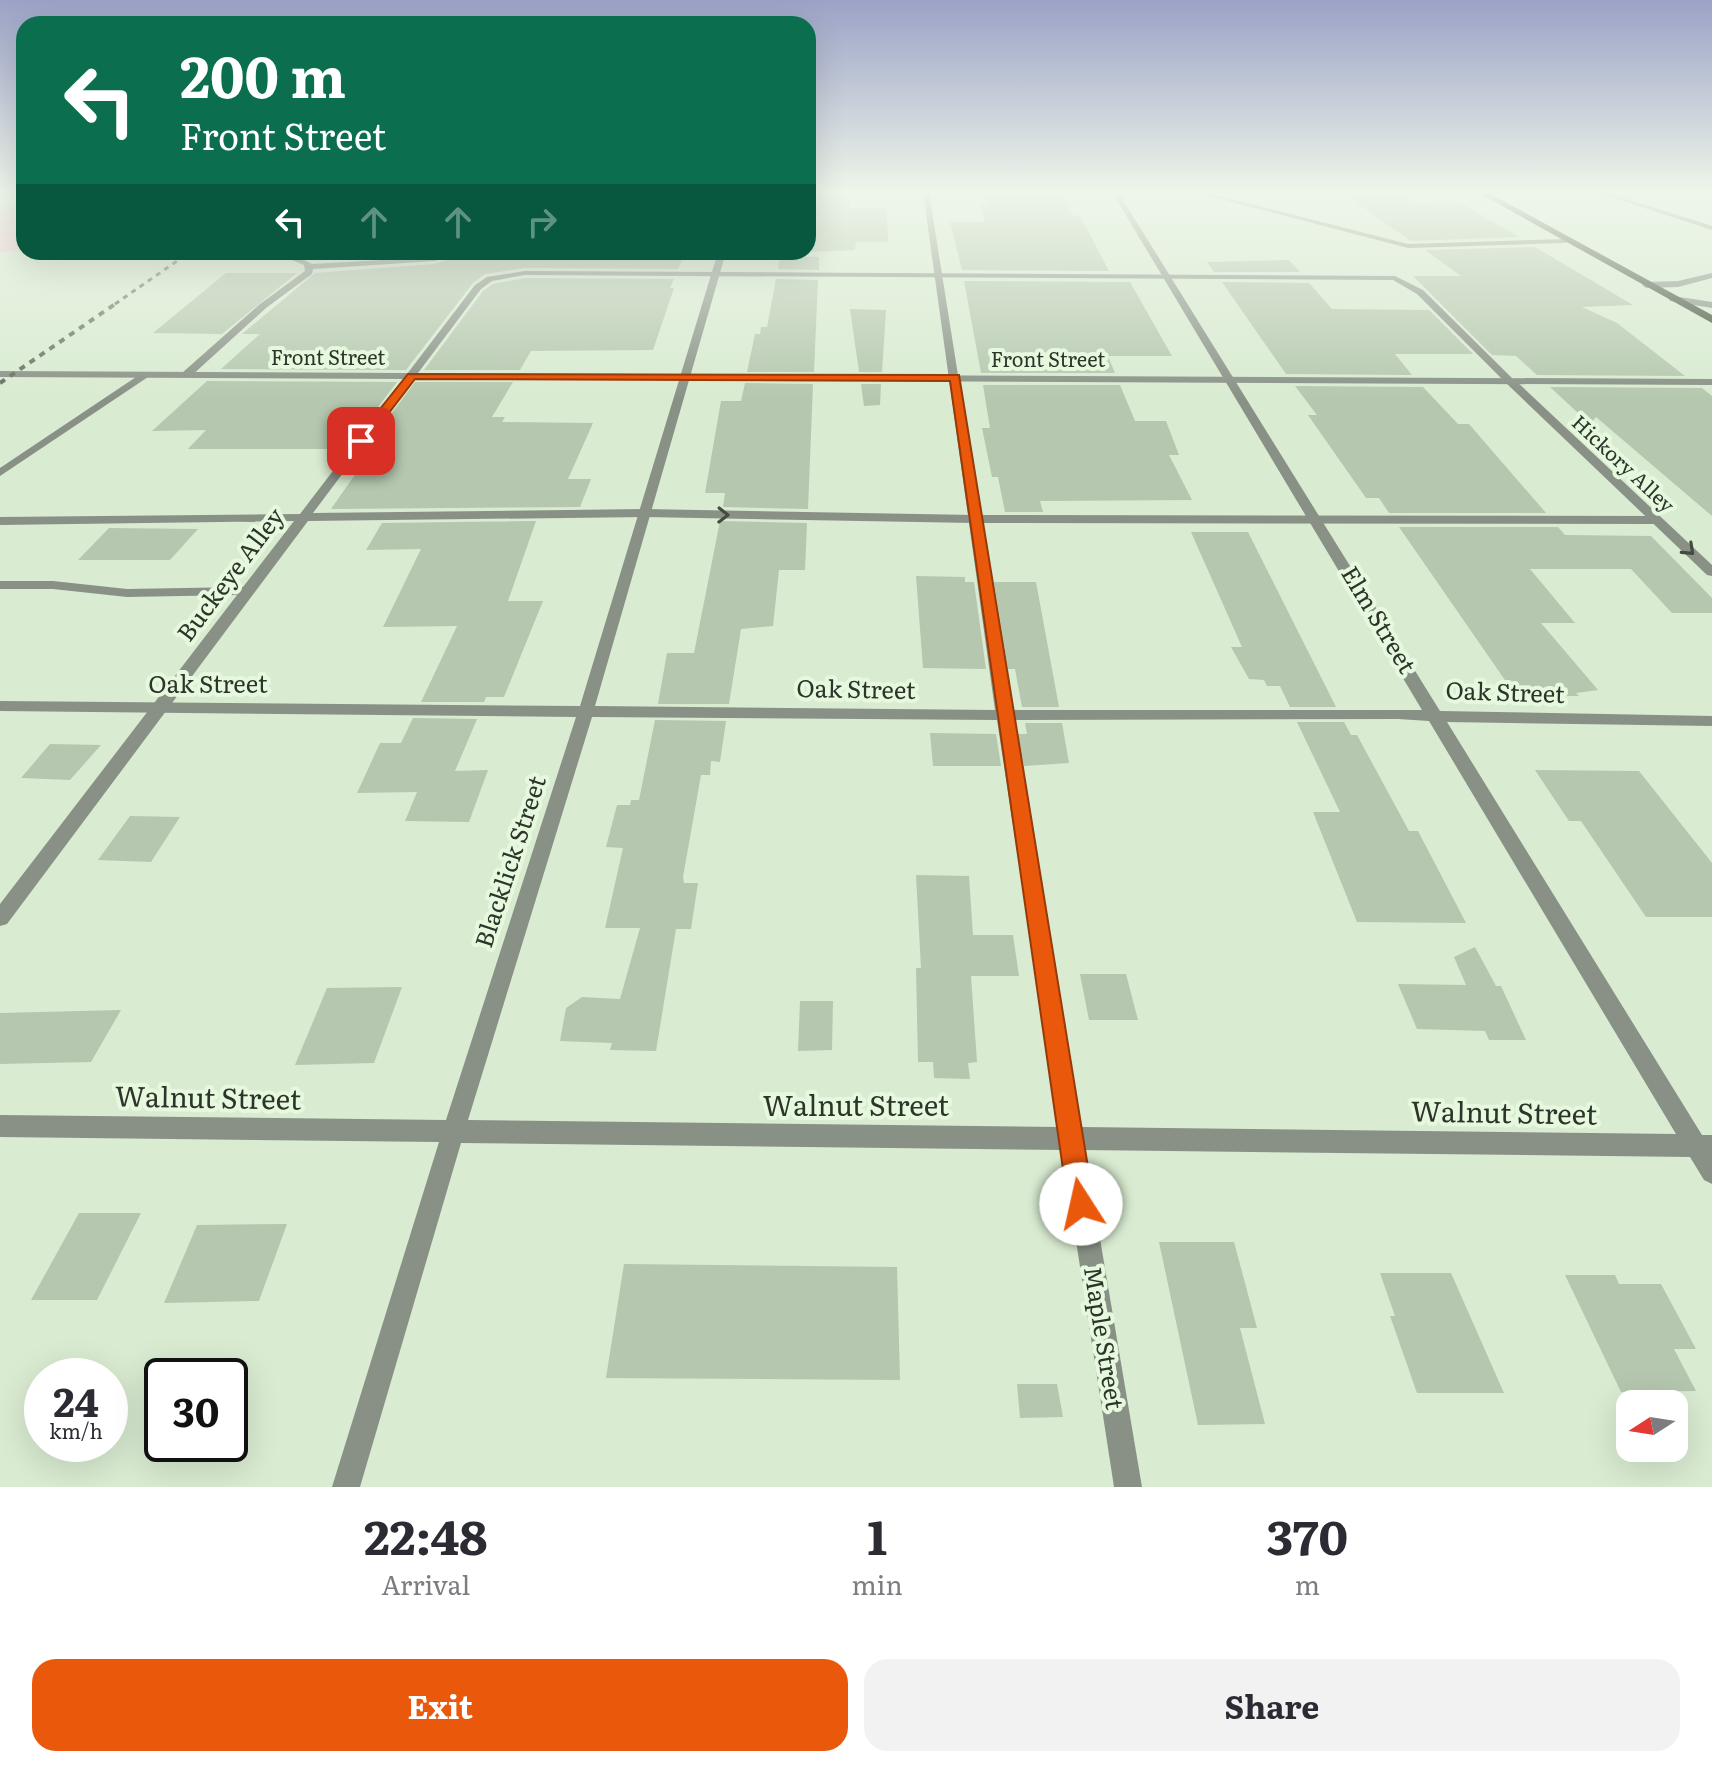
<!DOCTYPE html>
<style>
body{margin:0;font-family:Literata,serif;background:#f2f2f3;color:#2b2b33;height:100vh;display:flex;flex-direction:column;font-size:30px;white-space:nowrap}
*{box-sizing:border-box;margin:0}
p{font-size:26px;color:#7c7c81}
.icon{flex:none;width:44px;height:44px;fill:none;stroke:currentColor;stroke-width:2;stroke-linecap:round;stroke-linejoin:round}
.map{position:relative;height:1487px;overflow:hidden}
.drawer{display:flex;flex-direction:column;background:#fff;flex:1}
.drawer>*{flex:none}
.hud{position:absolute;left:16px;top:16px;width:800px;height:244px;border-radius:24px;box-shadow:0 8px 32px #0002;background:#0b6e4f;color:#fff;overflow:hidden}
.needle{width:52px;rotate:258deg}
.controls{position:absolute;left:1616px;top:1390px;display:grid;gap:16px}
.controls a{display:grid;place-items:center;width:72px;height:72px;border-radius:16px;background:#fff;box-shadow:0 8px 32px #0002;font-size:40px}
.speed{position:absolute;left:24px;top:1358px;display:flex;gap:16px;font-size:40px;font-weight:700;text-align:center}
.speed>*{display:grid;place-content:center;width:104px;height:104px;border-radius:50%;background:#fff;box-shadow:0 8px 32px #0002;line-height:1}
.speed small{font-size:20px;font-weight:400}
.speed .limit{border:4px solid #111;border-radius:12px;background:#fff;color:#111}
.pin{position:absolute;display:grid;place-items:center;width:68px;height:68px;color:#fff;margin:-34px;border-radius:16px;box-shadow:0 4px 12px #0006}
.me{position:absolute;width:88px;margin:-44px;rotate:350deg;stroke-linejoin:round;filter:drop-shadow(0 0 6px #0008)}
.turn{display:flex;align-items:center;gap:28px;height:168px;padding:0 32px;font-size:36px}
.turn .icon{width:104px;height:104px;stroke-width:2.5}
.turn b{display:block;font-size:56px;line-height:68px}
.lanes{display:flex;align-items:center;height:76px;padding:0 32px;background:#0003;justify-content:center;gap:40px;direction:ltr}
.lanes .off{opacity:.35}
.eta{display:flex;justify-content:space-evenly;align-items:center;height:136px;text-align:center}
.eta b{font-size:48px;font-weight:700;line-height:56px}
.action{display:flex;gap:16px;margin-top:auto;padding:16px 32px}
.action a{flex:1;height:92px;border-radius:24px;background:#ea580c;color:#fff;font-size:32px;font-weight:700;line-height:92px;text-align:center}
.action a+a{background:#f2f2f3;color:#2b2b33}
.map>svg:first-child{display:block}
.green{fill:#f8c4ce}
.building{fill:#b5c7ae}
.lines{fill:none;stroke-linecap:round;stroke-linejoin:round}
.service{fill:#899086;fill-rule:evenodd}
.minor{fill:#899086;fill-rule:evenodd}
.tertiary{fill:#899086;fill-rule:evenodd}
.primary{fill:#404c3a;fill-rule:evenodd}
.rail-far1{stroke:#656f60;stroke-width:3;stroke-dasharray:5 5;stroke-linecap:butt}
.rail{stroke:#656f60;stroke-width:4;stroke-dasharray:6 6;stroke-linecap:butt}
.oneway{stroke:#444b41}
.route{fill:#ea580c;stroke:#983908;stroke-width:2}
.labels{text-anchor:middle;stroke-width:8;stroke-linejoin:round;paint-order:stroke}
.far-street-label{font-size:20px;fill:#2d342a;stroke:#e6f9de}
.street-label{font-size:24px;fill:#2d342a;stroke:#e6f9de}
.near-street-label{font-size:28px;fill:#2d342a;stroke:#e6f9de}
</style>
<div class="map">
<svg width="1712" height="1487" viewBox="0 0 1712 1487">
<rect width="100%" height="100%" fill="#d9ebd1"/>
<!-- green -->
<path class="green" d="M24,204V250L0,252V207Z"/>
<!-- building -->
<g class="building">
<path d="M984,192H1061L1074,216H1080L1109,271L962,270L950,222H985L980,204H988Z"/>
<path d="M1400,194L1415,203L1459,202L1519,237L1411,241L1346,196Z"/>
<path d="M808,197H852L850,208H887L888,242H856L855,250L808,252Z"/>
<path d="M1535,247L1633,305L1582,307L1617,323L1685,376L1537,375L1516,356L1492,355L1413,276H1461L1425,250Z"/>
<path d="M353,252H446L346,259Z"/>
<path d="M467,252L683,258L678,269L525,268L485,274L473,283L406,370L221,369L260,334H242L315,273L435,264Z"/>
<path d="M780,256L819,257V270L778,269Z"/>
<path d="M1289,260L1300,272H1214L1207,262Z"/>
<path d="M226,273H297L222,334L153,333Z"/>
<path d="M525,278L674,279L670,288H674L653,350L531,351L520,370H424L483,291L493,284Z"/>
<path d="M776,279L818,280L814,372H747L755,334H760L761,327H767Z"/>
<path d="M964,281L1130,282L1172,356H1108L1115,373H981Z"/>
<path d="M1222,282L1309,283L1332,309L1429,310L1473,354H1395L1412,375L1286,374Z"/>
<path d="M850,309L886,310L882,372H859Z"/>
<path d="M207,381L397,382L346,449H188L206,430L152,431Z"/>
<path d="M415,382H513L492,417H505L502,422L593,423L568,479H591L580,507L331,509L368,456H362L368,449H365Z"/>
<path d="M745,383L813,384L808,509L723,507L725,493H705L721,401H741Z"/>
<path d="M861,384H881L880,405L864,406Z"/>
<path d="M983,385H1120L1135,421H1166L1179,455H1169L1192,500L1040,501L1043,512H1005L998,477H992L982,428H990Z"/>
<path d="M1295,386L1423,387L1458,424H1469L1546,513H1389L1379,498H1366L1308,415H1317Z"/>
<path d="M1550,387L1702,388L1712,396V516L1596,417L1590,424Z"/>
<path d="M536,521L508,601H543L504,697H486L484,702H421L457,626L383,627L421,549L366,550L382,523Z"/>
<path d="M720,521L807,523L805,570H779L773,626L741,629L729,704H658L667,653H694Z"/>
<path d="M1399,527H1558L1565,535L1651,536L1712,598V613H1672L1631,569H1530L1575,623H1541L1598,690L1576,693L1579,696H1516Z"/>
<path d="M109,528L198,529L170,560H78Z"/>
<path d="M1191,532H1248L1336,707H1290L1280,686H1267L1264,680L1249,679L1231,647H1242Z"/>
<path d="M916,576L965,577V582H974L986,669L923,668Z"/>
<path d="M994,582H1036L1059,707H1022L1015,669H1008Z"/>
<path d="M413,718L477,719L455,771L488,770L469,822L405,821L417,792L357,793L380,743H401Z"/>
<path d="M655,720L726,721L720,762L711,761L710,775H701L683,877L684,883H698L691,929H676L656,1051L610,1050L612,1043L560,1041L566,1008L582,997L620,999L640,928H605L623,848L606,847L617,805H630L631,800H639Z"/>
<path d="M1297,722H1344L1351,735H1357L1409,831H1418L1466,923L1357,922L1313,812H1340Z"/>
<path d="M1025,723H1062L1069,763L1024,766L1018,734H1027Z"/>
<path d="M930,733L996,734L1001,766H933Z"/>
<path d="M50,744L101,745L70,780L21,778Z"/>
<path d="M1535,770L1639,771L1712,863V917H1646L1581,821H1569Z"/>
<path d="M130,816L180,817L151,862L98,860Z"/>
<path d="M916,875L969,876L973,935H1013L1019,976H971L977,1062L968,1063L970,1079L934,1078L933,1062H918L916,968H921Z"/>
<path d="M1475,947L1496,986H1501L1526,1040H1489L1485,1031L1417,1029L1398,984L1466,985L1454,957Z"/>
<path d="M1080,974H1126L1138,1020H1089Z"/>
<path d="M402,987L374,1063L295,1065L327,988Z"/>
<path d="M800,1001H833L832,1050L798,1051Z"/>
<path d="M121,1010L91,1062L0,1064V1013Z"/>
<path d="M79,1213H141L97,1300H31Z"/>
<path d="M287,1224L259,1301L164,1303L197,1225Z"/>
<path d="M1159,1242H1234L1257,1328H1240L1265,1424L1198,1425Z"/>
<path d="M624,1264L897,1267L900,1380L606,1378Z"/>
<path d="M1380,1273H1451L1504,1393H1417L1390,1316H1395Z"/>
<path d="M1565,1275H1615L1619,1284H1661L1696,1349H1674L1696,1391L1621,1392Z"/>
<path d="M1017,1384H1057L1063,1417L1020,1418Z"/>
</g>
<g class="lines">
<!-- service -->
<g class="service">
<path d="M1194,192H1204L1408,244L1565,239L1569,241L1565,243L1408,248Z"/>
<path d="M1595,192H1605L1712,226V230Z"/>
<path d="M289,252H297L295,255L312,264L435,257L464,252L435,261L313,269L312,274L266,308L190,377H182V373L260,304L305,271L304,265L287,258Z"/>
<path d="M525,271L1395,276L1423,290L1515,381L1506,383L1417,294L1393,280L525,275L492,281L481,289L313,513L645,509L974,515L1657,516L1663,520L1657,524L974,523L645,517L308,521L7,924L0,926V904L237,595L127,597L53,589H0V581H53L127,589L243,587L294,521L0,525V517L300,514L475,285L487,277Z"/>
<path d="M1712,273V278L1678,287L1646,288L1642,285L1646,282L1678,281Z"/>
<path d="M142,373L151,375L0,476V468Z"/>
</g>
<!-- minor -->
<g class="minor">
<path d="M923,192H929L1011,710H1422L1112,192H1118L1440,711L1712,716V726L1447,722L1702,1135H1712V1184L1704,1180L1690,1157L1085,1150L1142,1487H1114L1062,1150L461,1143L360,1487H332L439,1142L0,1137V1115L446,1120L576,717L0,711V701L580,706L718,252H726L595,706L995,710ZM592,717L997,720L1059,1127L468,1120ZM1398,719L1429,721L1676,1134L1081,1127L1013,720Z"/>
<path d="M1506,379H1514L1712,565V576L1707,575L1506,383Z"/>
</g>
<!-- tertiary -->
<g class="tertiary">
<path d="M1673,296L1712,302V308L1670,301L1669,299Z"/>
<path d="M0,371L1712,379V385L0,377Z"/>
</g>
<!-- primary -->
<path class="primary" d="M1477,192H1487L1712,315V323Z"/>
<!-- rail-far1 -->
<path class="rail-far1" d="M115,304L190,252"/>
<!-- rail -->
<path class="rail" d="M0,383L118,302"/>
</g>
<!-- one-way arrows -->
<defs><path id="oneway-chevron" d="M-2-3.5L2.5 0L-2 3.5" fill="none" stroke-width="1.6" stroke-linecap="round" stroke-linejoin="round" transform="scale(2)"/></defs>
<g class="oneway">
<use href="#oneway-chevron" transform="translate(723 515) rotate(1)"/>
<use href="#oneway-chevron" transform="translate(1689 550) rotate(43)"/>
</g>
<!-- sky -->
<linearGradient id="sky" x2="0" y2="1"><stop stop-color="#9ba2c6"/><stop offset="0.48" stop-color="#eef6ea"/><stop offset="1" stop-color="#eef6ea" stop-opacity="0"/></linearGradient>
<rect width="1712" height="400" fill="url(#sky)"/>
<!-- route -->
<path class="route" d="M408,374L959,375L1094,1204L1090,1213L1081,1217L1072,1213L1068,1204L950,381L415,379L365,444H356V439Z"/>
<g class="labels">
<!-- far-street labels -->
<g class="far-street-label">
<text x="328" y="365">Front Street</text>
<text x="1048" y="367">Front Street</text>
<text transform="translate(1623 464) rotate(43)" y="7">Hickory Alley</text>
</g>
<!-- street labels -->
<g class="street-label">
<text transform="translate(231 575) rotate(-53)" y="8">Buckeye Alley</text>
<text transform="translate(1378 620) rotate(59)" y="8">Elm Street</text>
<text x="208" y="693">Oak Street</text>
<text transform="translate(856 690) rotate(1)" y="8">Oak Street</text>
<text transform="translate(1505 693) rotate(2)" y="8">Oak Street</text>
<text transform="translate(511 862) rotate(-72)" y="8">Blacklick Street</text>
<text transform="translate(1103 1338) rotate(81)" y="8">Maple Street</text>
</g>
<!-- near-street labels -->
<g class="near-street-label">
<text transform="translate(208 1098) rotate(1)" y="10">Walnut Street</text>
<text x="856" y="1116">Walnut Street</text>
<text transform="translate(1504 1113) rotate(1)" y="10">Walnut Street</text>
</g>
</g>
</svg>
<div class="controls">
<a><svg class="needle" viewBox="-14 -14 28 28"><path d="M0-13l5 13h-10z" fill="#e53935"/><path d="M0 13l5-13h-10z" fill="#7c7c81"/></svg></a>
</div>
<div class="speed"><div>24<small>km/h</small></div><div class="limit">30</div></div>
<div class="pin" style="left:361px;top:441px;background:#d93025"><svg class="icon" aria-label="arrive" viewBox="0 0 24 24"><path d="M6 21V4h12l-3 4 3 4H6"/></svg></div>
<svg class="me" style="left:1081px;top:1204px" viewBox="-20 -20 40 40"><circle r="19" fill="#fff"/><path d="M0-13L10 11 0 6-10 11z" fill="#ea580c"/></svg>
<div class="hud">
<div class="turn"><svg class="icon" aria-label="left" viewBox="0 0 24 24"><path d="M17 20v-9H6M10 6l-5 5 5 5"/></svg><div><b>200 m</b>Front Street</div></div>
<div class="lanes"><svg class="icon" aria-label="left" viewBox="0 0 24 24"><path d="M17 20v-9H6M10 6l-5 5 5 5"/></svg><svg class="icon off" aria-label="ahead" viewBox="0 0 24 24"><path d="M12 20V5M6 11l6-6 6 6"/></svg><svg class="icon off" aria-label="ahead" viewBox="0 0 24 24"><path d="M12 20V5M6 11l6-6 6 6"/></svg><svg class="icon off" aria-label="right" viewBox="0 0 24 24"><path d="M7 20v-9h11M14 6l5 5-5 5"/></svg></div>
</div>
</div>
<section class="drawer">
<div class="eta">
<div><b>22:48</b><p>Arrival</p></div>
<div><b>1</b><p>min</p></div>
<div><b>370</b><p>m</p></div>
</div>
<div class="action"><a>Exit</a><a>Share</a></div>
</section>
